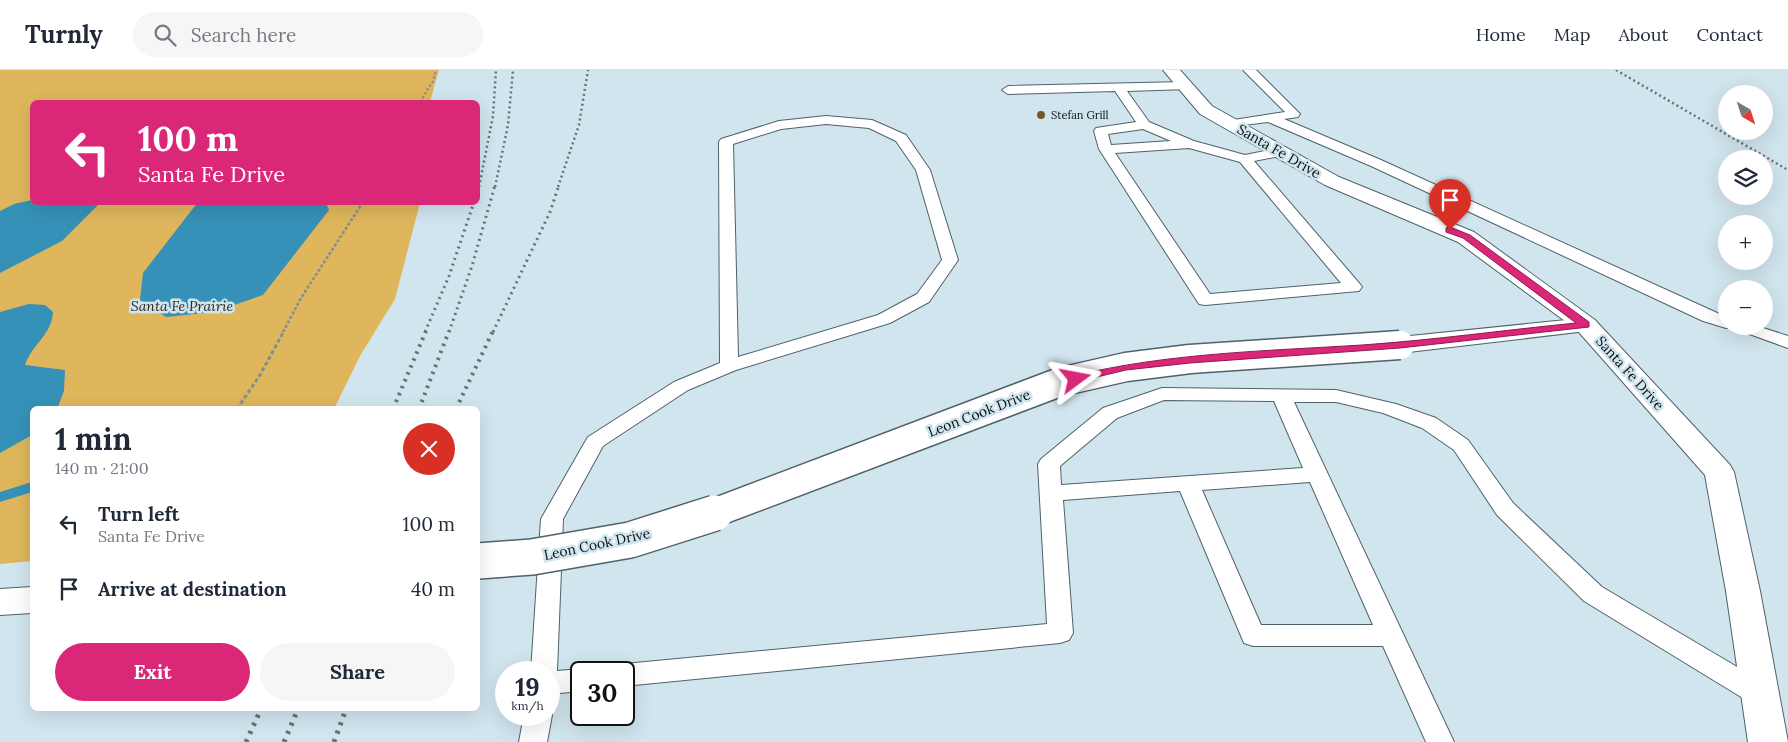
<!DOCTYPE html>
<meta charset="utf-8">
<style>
body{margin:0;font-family:Lora,serif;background:#f6f6f7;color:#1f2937;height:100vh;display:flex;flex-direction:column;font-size:19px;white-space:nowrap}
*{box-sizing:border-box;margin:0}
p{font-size:16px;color:#747a83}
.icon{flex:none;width:28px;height:28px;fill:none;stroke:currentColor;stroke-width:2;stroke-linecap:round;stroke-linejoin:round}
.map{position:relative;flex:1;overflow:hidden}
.details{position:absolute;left:30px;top:336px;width:450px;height:305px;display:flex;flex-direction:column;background:#fff;border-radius:8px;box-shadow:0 5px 20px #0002}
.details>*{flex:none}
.top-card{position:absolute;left:30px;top:30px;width:450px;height:105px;border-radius:8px;box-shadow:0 5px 20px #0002;background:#db2777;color:#fff;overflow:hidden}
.needle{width:32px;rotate:141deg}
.buttons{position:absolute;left:1718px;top:15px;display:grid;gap:10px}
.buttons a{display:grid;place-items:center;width:55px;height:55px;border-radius:50%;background:#fff;box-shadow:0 5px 20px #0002;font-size:25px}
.speed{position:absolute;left:495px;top:591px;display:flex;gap:10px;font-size:25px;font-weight:700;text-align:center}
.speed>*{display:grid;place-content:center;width:65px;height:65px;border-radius:50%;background:#fff;box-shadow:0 5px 20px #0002;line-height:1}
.speed small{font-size:12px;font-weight:400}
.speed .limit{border:2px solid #111;border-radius:8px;background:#fff;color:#111}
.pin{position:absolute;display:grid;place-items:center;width:42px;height:42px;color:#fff;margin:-51px -21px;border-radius:50% 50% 50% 0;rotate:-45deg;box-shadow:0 0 5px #0007}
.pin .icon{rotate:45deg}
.me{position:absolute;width:55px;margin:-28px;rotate:77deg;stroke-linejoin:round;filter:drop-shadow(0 0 4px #0008)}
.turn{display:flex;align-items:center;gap:18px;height:105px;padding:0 25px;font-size:22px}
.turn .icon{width:65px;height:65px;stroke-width:2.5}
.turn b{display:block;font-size:35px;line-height:42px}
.round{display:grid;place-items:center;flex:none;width:52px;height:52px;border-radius:26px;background:#f6f6f7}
.head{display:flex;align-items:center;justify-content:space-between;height:85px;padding:0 25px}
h1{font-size:30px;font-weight:800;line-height:38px}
.cta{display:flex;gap:10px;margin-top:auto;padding:10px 25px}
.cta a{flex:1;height:58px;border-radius:30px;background:#db2777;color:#fff;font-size:20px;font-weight:800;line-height:58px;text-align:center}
.cta a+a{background:#f6f6f7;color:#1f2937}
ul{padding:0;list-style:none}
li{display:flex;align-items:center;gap:15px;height:65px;padding:0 25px}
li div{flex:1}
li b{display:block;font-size:19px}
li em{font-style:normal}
header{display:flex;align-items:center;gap:30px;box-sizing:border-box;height:70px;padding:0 25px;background:#fff;border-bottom:1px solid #e0e1e3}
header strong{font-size:24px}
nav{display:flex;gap:28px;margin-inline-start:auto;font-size:18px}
.search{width:350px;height:45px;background:#f6f6f7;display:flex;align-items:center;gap:12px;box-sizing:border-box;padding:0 18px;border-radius:28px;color:#747a83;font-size:19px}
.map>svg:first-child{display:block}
.green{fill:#dfb65c}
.water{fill:#3691b8}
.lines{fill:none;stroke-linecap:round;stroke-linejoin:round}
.stream{fill:#3691b8;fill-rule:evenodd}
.service-casing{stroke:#50616a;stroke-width:2}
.minor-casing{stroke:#50616a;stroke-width:2}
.tertiary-casing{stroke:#50616a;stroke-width:2}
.path-far2{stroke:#808f96;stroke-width:2;stroke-dasharray:2.5 2;stroke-linecap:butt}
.path-far1{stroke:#808f96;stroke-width:2.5;stroke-dasharray:3 2;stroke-linecap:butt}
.path{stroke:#808f96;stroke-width:3;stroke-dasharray:4 2.5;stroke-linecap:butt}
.service{fill:#fff;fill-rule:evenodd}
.minor{fill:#fff;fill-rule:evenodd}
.tertiary{fill:#fff;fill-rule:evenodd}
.rail-far3{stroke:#657379;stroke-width:2.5;stroke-dasharray:2 3;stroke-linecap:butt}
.rail-far2{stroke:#657379;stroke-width:3;stroke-dasharray:2 4;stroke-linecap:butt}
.rail-far1{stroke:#657379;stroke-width:4;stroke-dasharray:2.5 5;stroke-linecap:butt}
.rail{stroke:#657379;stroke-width:5;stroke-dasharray:3 6;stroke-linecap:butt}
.minor-bridge-far1-casing{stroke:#50616a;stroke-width:31;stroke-linecap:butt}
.minor-bridge-casing{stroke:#50616a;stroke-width:38;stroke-linecap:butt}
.minor-bridge-far1{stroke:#fff;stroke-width:28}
.minor-bridge{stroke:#fff;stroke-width:35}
.route{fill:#db2777;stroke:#8e194d}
.poi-dot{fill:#715b2b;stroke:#d1e5ef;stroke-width:2}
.labels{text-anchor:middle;stroke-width:5;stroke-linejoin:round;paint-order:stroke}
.far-poi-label{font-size:11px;fill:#080f12;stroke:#d1e5ef;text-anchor:start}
.street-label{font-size:14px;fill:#080f12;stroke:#d1e5ef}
.park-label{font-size:14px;font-style:italic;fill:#302816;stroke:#d1e5ef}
</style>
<header>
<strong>Turnly</strong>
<div class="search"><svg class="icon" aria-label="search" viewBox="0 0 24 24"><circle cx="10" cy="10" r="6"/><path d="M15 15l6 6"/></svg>Search here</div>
<nav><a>Home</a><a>Map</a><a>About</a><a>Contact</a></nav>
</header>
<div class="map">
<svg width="1788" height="672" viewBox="0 0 1788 672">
<rect width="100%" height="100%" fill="#d1e5ef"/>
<!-- green -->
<path class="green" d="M0,0H439L430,32H32V132L420,133L395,229L360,286L334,339H32V491L0,494Z"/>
<!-- water -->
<g class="water">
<path d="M32,130V132L100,133L62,171L0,203V141L14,134Z"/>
<path d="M198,132L326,133L329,140L263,225L214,242L166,247L140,230L143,203Z"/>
<path d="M29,234L45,235L53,242C52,265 32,274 25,295L65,300L64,321L57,339H32V365L0,383V242Z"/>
</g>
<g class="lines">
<!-- stream -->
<path class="stream" d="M32,412V422L0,432V422Z"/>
<!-- service casing -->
<g class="service-casing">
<g id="service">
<path d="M1243,0H1256L1300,44L1298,47L1284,49L1381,90L1726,247V256H1757L1788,266V278L1730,257L1726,258L1703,251L1371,96L1268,52L1227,57L1226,54L1227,51L1285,42Z"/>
<path d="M1185,12L1189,13V19L1127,21L1149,52L1194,71L1245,85L1280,78L1285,79L1287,82L1285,85L1254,91L1359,213L1362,217L1359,221L1205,235L1199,234L1099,79L1094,61L1096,58L1136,52L1115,21L1008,24L1002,20L1008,16ZM1143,59L1171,71L1111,75L1108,64ZM1189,78L1240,92L1341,213L1210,224L1115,83Z"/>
<path d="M826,46L872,50L906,65L930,100L958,190L929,232L890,253L736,300L688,320L603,376L563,449L557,601L581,599L591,602H581V621L549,624V602H531L541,449L585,372L588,367L674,312L720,293L719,72L721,69L779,51ZM826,54L869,58L896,71L916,100L942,190L917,224L878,245L738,287L733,74L781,59Z"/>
<path d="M1162,318L1336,320L1396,334L1436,348L1468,370L1513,433L1602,517L1771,617L1775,625L1771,633L1761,637L1751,633L1584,531L1497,445L1454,380L1422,358L1383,343L1336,332H1294L1454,672H1426L1383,576H1253L1244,573L1180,421L1063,430L1073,563L1069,570L1060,573L624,616V602H612L615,597L624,594L1047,554L1038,394L1041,389L1103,338ZM1164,330L1274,331L1303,398L1061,415L1060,396L1117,348ZM1310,412L1373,555H1261L1202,420Z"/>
<path d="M549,638L552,645L547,672H519L524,645H549Z"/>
</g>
</g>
<!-- minor casing -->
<g class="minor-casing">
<g id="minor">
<path d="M1586,248L1595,250L1598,255L1595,260L1400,283L1391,280L1387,275L1391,270L1400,267Z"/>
<path d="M32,517V543L0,545V519Z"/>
</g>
</g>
<!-- tertiary casing -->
<g class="tertiary-casing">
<path id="tertiary" d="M1163,0H1180L1212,36L1339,107L1474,162L1595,250L1730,395L1734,402L1760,521L1788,672H1748L1726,521L1705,405L1577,260L1458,172L1325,115L1200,44Z"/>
</g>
<!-- path-far2 -->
<path class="path-far2" d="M420,32L433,11L436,0"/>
<!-- path-far1 -->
<path class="path-far1" d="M283,262L301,228L363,132"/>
<!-- path -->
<path class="path" d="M237,339L260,305L284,261"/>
<!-- service -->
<use href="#service" class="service"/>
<!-- minor -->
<use href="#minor" class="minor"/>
<!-- tertiary -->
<use href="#tertiary" class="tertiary"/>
<!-- rail-far3 -->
<g class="rail-far3">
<path d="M1616,0L1788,100"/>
<path d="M479,117L493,46L496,0"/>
<path d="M495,117L508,55L513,0"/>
<path d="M558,117L579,55L588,0"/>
</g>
<!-- rail-far2 -->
<g class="rail-far2">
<path d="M478,121L479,115"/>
<path d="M425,262L449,206L474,132"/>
<path d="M449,262L472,196L495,115"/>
<path d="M493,262L550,142L559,115"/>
</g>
<!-- rail-far1 -->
<g class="rail-far1">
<path d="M393,339L426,261"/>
<path d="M419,339L449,261"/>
<path d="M456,339L493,261"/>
</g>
<!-- rail -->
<g class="rail">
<path d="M246,672L261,639"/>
<path d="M284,672L298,639"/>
<path d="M334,672L346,639"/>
</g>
<!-- minor-bridge-far1 casing -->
<g class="minor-bridge-far1-casing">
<path id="minor-bridge-far1" d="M711,444L1060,312L1126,297L1190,289L1400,275"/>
</g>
<!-- minor-bridge casing -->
<g class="minor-bridge-casing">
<path id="minor-bridge" d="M478,491L532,487L630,470L715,443"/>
</g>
<!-- minor-bridge-far1 -->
<use href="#minor-bridge-far1" class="minor-bridge-far1"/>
<!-- minor-bridge -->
<use href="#minor-bridge" class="minor-bridge"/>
</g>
<!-- route -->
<path class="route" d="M1450,157L1470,165L1589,252V257L1400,278L1190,293L1126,300L1076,312L1071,309L1073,306C1167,283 1265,281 1362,275C1434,270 1505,260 1576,253L1463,168L1446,162V158Z"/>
<!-- markers -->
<circle class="poi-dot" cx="1041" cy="45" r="5"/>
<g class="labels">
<!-- far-poi labels -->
<g class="far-poi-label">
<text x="1051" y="49">Stefan Grill</text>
</g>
<!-- street labels -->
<g class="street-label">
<text transform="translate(1279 81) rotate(30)" y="5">Santa Fe Drive</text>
<text transform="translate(1630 303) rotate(48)" y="5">Santa Fe Drive</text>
<text transform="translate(979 343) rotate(-21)" y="5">Leon Cook Drive</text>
<text transform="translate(597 474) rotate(-12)" y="5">Leon Cook Drive</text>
</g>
<!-- park labels -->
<g class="park-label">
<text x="182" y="241">Santa Fe Prairie</text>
</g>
</g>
</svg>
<div class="buttons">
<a><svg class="needle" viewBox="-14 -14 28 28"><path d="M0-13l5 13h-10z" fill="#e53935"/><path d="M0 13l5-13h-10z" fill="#747a83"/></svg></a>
<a><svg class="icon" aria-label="layers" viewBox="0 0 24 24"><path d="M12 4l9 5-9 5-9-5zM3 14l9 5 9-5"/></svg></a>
<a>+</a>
<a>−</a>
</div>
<div class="speed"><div>19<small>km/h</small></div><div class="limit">30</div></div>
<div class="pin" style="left:1450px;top:160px;background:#d93025"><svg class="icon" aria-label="arrive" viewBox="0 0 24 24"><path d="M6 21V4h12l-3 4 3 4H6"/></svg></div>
<svg class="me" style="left:1076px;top:309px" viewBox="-20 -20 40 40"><path d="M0-17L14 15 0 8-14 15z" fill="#db2777" stroke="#fff" stroke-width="4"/></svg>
<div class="top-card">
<div class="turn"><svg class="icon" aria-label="left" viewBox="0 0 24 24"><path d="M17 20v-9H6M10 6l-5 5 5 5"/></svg><div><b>100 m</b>Santa Fe Drive</div></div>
</div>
<section class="details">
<div class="head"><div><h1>1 min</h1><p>140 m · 21:00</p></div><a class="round" style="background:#d93025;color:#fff"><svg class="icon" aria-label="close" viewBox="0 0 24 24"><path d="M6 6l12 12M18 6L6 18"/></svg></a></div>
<ul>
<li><svg class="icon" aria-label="left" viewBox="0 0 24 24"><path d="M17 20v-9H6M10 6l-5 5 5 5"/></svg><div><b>Turn left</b><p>Santa Fe Drive</p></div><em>100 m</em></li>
<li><svg class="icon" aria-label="arrive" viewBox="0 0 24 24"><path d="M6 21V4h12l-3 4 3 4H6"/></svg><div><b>Arrive at destination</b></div><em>40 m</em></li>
</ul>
<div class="cta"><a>Exit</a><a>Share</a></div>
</section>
</div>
